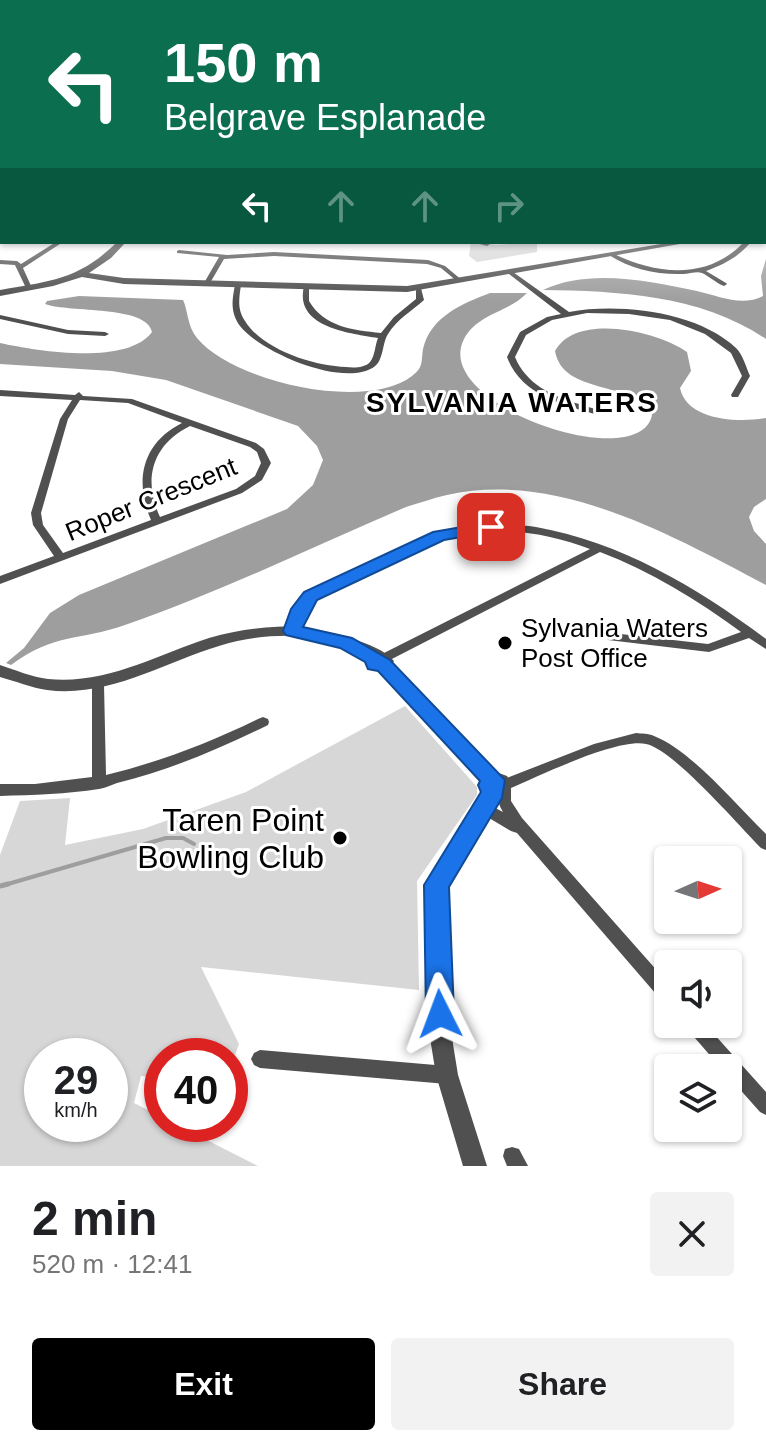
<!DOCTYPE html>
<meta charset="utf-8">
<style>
body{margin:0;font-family:Helvetica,sans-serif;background:#f2f2f2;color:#202124;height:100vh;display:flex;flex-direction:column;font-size:30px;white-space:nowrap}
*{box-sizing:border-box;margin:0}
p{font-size:26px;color:#757577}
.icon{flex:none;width:44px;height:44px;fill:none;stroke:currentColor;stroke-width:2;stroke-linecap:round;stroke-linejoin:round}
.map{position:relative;height:1166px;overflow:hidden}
.details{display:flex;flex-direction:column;background:#fff;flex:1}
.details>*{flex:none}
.top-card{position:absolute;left:0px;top:0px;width:766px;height:244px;box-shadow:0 2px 6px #0004;background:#0b6e4f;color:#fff;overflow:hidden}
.needle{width:52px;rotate:87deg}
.controls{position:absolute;left:654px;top:846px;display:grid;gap:16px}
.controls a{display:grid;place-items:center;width:88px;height:88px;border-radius:8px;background:#fff;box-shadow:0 2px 6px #0004;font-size:40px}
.speed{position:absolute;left:24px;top:1038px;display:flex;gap:16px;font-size:40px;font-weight:700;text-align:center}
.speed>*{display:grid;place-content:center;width:104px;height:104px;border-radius:50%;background:#fff;box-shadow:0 2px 6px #0004;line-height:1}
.speed small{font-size:20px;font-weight:400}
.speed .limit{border:12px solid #d22;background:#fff;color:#111}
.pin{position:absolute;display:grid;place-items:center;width:68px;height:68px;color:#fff;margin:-34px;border-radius:16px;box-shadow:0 4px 12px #0006}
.me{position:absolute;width:88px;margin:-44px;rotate:357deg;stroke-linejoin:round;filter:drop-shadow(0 0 6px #0008)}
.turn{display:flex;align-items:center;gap:28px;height:168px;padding:0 32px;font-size:36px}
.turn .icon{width:104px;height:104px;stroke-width:2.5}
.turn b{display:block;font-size:56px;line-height:68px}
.lanes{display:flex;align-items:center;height:76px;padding:0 32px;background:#0003;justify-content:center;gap:40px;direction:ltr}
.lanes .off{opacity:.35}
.round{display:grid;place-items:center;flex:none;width:84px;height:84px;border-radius:8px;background:#f2f2f2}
.summary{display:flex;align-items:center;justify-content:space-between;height:136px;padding:0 32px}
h1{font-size:48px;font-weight:700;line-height:60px}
.cta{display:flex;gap:16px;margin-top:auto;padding:16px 32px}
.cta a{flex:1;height:92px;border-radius:8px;background:#000;color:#fff;font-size:32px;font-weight:700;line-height:92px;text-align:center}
.cta a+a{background:#f2f2f2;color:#202124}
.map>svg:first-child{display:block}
.green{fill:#d7d7d7;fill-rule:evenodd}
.water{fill:#9e9e9e}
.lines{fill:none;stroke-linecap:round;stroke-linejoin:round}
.stream-far1{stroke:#9e9e9e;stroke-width:4}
.stream{stroke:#9e9e9e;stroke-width:5}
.primary-casing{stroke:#dbdbdb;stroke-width:2}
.minor{fill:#505050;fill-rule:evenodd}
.tertiary{fill:#505050;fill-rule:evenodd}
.primary{fill:#000;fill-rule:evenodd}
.route{fill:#1a73e8;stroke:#114b97;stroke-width:2}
.poi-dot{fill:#000;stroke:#fff;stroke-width:3}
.labels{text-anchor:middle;stroke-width:6;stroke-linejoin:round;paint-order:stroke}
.street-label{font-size:26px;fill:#000;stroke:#fff}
.poi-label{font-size:26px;fill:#000;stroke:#fff;text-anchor:start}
.far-district-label{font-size:28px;font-weight:bold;letter-spacing:2px;fill:#000;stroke:#fff}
.near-poi-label{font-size:32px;fill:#000;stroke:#fff;text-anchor:end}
</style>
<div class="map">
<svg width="766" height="1166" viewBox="0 0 766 1166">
<rect width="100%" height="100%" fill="#fff"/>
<!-- green -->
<g class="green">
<path d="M471,242L497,245L537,242V252L477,262L469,256Z"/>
<path d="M405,706L477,787V795L417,881L419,990L201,967L239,1044L234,1058L162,1056V1079L141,1076L134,1103L162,1117V1124H175L258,1166H0V855L20,801L70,798L65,845L143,829L246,792ZM42,1056H110V1124H42Z"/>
</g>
<!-- water -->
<g class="water">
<path d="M766,259V339C701,295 619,291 543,290C589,268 649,281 697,291C719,296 742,307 763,296L761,276Z"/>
<path d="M490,293H527C508,313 478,313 464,339C430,405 640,476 652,415C632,379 563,396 555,351C576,312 658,331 687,352L691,371L680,388C687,421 739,423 766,418V499L754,507L749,517L754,531L766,544V585C673,536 557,470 447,495C433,498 420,503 406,507C315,546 218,593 125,625C79,641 54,633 11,665L6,663L24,648L50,613L79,595L287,509L313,485L323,460L317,446L298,426L166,380L112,371L0,364V343C37,351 127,366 152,332C147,305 70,313 45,304L47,301L79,296L183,300C188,310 187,326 197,338C233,382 365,412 412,376C424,367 421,361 423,349C430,317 463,303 490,293Z"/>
</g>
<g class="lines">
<!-- stream-far1 -->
<path class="stream-far1" d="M1,886L166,838H183L194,844"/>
<!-- stream -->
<path class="stream" d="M0,886L8,884"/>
<!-- primary casing -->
<g class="primary-casing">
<g id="primary">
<path d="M766,157V163L764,164V158Z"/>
<path d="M2,217V223L0,224V218Z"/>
</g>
</g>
<!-- minor -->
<g class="minor">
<rect x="764" y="139" width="2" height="2"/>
<rect x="0" y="172" width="2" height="4"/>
<path d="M764,194L766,195V203L764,202Z"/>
<rect x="0" y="231" width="2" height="4"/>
<path d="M56,242H63L23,268L32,288L31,289L26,288L15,265L0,264V260L17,261L21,264Z"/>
<path d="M472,242H486L490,244L487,246Z"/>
<path d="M744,242H751C738,257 725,264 706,271L726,283L727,284L724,286C716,283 709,276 702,273C697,271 689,274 683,274C658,275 630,269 609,255L614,254C658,275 708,280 744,242Z"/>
<path d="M179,250L227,255L274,252L428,260L445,266L463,281L458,282L441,268L427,264L274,256L224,259L210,283L207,285L204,283L219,257L177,253V251Z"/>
<path d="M509,272H513L569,312C619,303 696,311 736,348C743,355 746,367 750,376L738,397H732L731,395L742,376L731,353L705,334L670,320L629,314L587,313L552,320L526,335L515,357C526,384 552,396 579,404C587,407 595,408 602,412L598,415C562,405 521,395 507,357L520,332L547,317L561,314L509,274Z"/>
<path d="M238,283L241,285C239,299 237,309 245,321C263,350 314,366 346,367C353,368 365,368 370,362C375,356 375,345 378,338C348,333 294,327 304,286L309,287V301C324,327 353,330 381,333L394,317L416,299V287L421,288L424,300C412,311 397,319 388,334C382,343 384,360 374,367C343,388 260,352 240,326C230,312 232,300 235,285Z"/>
<path d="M0,315L68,330L105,332L109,334L105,336L68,334L0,319Z"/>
<path d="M0,390L75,395L79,392L83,396L132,399L256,443L264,449L271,463L262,480L242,493L0,584V576L54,556L33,525L31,513L60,419L72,400L0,396ZM80,400L128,403L182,423C142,443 134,481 151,520L63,553L43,525L41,513L68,419ZM190,426L250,447L257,452L261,463L255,476L236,489L160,517C142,479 153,444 190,426Z"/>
<path d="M493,524C507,525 522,525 536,527C621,542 698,588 766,639V649L749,638L709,652L608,640L606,637L608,634L612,633L708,644L741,632C698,600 650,571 600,552L388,661H380L378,658L380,655L590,549C542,531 486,523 436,540L328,591L309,608L296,634H288L286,631L292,617L301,603L310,594L331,580L429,536L453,529Z"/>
<path d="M98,680L102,682L104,685L106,775C159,762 209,743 258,719L263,717L268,719L269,722L268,725C219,749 170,770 117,783C111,785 105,788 99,789C67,794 33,795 0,796V784H35L92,777V685L94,682Z"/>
<path d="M636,733C642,734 648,733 654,736C691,750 737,806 766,834V850L761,848C739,826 673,749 646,744C617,738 539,776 511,788V801L522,818L668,983V1003L662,1001L517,833L511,831L479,812L477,808L479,804L484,802L503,812C497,802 495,791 499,781L594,744Z"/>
<path d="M685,1024H705L766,1092V1115L760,1112L728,1076V1068H721L688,1030Z"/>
<path d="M260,1050L447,1066L453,1069L456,1075L453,1081L447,1084L260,1068L254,1065L251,1059L254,1053Z"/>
<path d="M512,1147L519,1149L528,1166H507L503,1156L505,1149Z"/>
</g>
<!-- tertiary -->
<g class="tertiary">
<path d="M117,242H126L111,258L89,273L124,278L407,286L673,242H691L407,292L124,284L82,277L53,286L0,296V290C50,281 79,280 117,242Z"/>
<path d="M301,626C325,632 378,641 394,661L392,664L496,772L507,776L512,784L508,796L498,800L449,881L444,895L453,1044L458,1075L487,1166H463L436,1075L431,1044L424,895L434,871L484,792L481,787L483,781L379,670L372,669L368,658C346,649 321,637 297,636C270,635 244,638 219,646C163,663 108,698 47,690C32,688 15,681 0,677V665C15,670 32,677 48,679C105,685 157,655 209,638C240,629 269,626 301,626Z"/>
</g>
<!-- primary -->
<use href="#primary" class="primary"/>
</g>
<!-- sky -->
<linearGradient id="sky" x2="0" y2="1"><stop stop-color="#8aabca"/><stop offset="0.46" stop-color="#fff"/><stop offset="1" stop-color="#fff" stop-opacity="0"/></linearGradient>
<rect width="766" height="302" fill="url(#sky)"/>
<!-- route -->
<path class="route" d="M491,522L497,523V531L444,540L317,600L303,627L352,638L390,660L505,780L502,798L449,887L454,1014L450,1024L440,1028L430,1024L426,1014L424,885L481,792L478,785L480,781L378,671L368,669L365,662L340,648L286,635L283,631L291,609L304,592L433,532Z"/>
<!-- markers -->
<g class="poi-dot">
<circle cx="505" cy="643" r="8"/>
<circle cx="340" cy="838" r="8"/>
</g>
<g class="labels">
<!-- street labels -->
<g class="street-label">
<text transform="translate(151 499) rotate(-22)" y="9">Roper Crescent</text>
</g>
<!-- poi labels -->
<g class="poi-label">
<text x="521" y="637">Sylvania Waters<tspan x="521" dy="30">Post Office</tspan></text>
</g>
<!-- far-district labels -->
<g class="far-district-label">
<text x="512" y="412">SYLVANIA WATERS</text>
</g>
<!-- near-poi labels -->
<g class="near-poi-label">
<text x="324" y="831">Taren Point<tspan x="324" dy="37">Bowling Club</tspan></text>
</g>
</g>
</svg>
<div class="controls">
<a><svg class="needle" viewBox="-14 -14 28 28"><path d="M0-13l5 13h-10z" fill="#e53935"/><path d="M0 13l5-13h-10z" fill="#757577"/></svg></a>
<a><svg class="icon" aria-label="sound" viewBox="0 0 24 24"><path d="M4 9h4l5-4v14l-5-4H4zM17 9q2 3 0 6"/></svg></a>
<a><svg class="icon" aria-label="layers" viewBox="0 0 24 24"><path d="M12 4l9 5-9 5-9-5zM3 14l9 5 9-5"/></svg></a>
</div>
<div class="speed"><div>29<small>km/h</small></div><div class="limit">40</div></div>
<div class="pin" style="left:491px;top:527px;background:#d93025"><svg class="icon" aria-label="arrive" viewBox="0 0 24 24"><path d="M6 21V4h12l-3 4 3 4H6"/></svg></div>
<svg class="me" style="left:440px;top:1014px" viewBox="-20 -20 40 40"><path d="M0-17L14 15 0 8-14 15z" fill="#1a73e8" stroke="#fff" stroke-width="4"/></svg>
<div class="top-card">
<div class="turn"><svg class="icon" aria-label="left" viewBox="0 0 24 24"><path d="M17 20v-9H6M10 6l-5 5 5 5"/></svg><div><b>150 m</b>Belgrave Esplanade</div></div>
<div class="lanes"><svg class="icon" aria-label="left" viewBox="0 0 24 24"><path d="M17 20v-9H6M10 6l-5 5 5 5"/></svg><svg class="icon off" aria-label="ahead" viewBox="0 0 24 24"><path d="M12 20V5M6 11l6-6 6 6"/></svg><svg class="icon off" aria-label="ahead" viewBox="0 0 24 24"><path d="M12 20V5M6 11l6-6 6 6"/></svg><svg class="icon off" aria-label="right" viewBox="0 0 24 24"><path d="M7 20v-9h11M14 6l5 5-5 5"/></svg></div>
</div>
</div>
<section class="details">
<div class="summary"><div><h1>2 min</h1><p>520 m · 12:41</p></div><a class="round"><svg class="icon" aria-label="close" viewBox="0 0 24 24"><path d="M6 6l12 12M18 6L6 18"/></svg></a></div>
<div class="cta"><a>Exit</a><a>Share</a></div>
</section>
